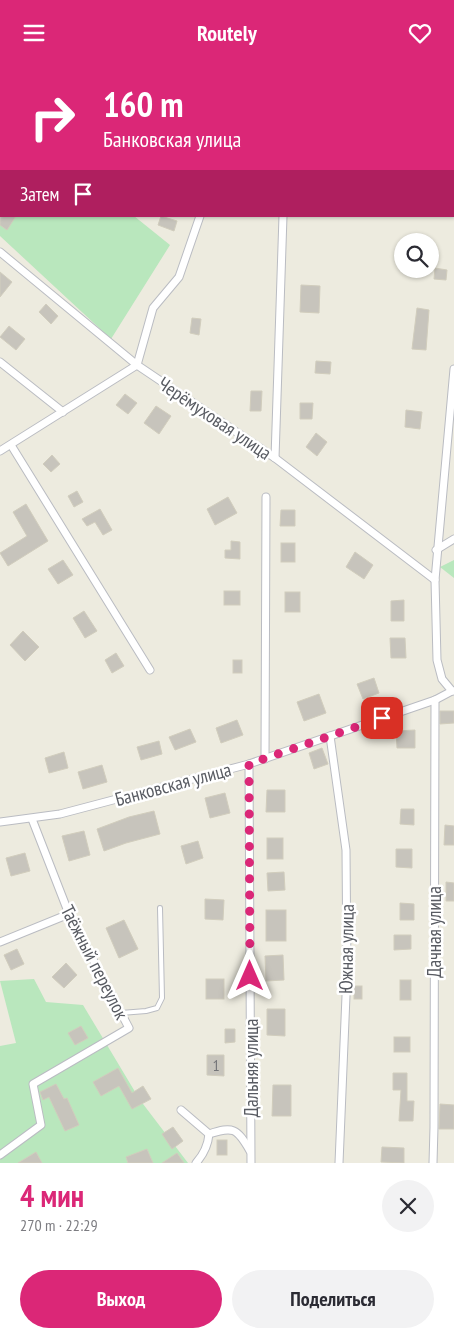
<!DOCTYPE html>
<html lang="ru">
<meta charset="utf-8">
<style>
body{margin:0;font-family:"PT Sans Narrow",sans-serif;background:#f2f2f3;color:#2b2b33;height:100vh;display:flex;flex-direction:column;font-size:19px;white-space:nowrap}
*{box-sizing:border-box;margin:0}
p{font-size:16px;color:#7c7c81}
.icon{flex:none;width:28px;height:28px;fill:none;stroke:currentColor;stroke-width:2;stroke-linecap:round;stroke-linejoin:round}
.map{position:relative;height:1098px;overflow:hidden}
.sheet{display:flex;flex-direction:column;background:#fff;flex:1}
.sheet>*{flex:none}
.hud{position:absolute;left:0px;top:0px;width:455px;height:152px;box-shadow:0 1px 4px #0004;background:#db2777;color:#fff;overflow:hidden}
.buttons{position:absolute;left:394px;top:168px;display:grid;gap:10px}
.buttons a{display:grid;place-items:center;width:45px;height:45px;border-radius:50%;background:#fff;box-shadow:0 1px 4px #0004;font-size:25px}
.pin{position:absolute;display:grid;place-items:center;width:42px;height:42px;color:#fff;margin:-21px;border-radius:10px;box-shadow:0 2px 8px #0006}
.me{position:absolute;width:55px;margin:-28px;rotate:0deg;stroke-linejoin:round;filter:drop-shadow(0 0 4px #0008)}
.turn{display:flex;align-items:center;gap:18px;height:105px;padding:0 20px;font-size:22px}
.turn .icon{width:65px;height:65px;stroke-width:2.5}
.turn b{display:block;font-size:35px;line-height:42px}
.then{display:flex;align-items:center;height:48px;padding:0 20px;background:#0003;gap:10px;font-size:19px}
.round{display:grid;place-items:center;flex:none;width:52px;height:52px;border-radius:26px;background:#f2f2f3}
.headline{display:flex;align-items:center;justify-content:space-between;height:85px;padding:0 20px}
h1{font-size:30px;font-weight:700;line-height:38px;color:#db2777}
.primary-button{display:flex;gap:10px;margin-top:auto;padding:10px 20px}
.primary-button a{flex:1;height:58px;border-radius:30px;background:#db2777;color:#fff;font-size:20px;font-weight:700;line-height:58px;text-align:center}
.primary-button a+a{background:#f2f2f3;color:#2b2b33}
header{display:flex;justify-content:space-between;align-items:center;height:65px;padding:0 20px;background:#db2777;color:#fff;font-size:22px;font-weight:700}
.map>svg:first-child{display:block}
.green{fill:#b9e7bd}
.building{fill:#c7c4bc;stroke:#d1cdbd}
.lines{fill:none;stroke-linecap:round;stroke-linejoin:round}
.lane-casing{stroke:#babcc2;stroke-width:6}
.street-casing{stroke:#babcc2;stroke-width:9}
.lane{stroke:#fff;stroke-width:4}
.street{stroke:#fff;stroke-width:7}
.route{stroke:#db2777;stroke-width:9;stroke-dasharray:0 16.2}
.labels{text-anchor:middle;stroke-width:5;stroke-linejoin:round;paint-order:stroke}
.number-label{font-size:16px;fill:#747578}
.street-label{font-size:19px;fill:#585b62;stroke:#fff}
</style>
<header><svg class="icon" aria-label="menu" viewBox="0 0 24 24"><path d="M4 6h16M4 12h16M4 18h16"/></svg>Routely<svg class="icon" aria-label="heart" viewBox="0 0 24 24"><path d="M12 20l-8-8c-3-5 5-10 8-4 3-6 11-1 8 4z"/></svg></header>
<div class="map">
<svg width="454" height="1098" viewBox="0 0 454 1098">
<rect width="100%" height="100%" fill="#edebdf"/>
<!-- green -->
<g class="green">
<path d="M0,0L58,1H1V151H134L170,180L111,274L0,171Z"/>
<path d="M454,495V513L440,502Z"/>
<path d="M34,914L46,937L83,940L140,1035L188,1098H0V981L16,978L0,916Z"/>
</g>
<!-- building -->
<g class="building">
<path d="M0,151H16L7,165L0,160Z"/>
<path d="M161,151L177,156L174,166L158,160Z"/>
<path d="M435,203L447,205L446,215L434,214Z"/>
<path d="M0,207L12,217L0,232Z"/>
<path d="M301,220L320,221L319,248L300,247Z"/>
<path d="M46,239L58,251L51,259L39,247Z"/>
<path d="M417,243L429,245L426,285L412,284Z"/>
<path d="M192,253L201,254L199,270L190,268Z"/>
<path d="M9,261L25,274L16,285L0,272Z"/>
<path d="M316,296L331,297L330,309L315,308Z"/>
<path d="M251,326H262L261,346H250Z"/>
<path d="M125,329L137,338L128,349L116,340Z"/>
<path d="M300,338H313L312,354H300Z"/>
<path d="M156,341L171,351L159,369L144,358Z"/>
<path d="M406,345L422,347L420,364L405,362Z"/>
<path d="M316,368L327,377L317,391L306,382Z"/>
<path d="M52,390L60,399L51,407L43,399Z"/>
<path d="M77,426L83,437L74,442L68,431Z"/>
<path d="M228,432L237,448L215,460L207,444Z"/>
<path d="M26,439L48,476L8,501L0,488L27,471L13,447Z"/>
<path d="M100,444L112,465L103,470L95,457L87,461L82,454Z"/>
<path d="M281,445H295V461H280Z"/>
<path d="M231,476L240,477V494L225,493V485H231Z"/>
<rect x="281" y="478" width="14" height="19"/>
<path d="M355,487L373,500L364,514L346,502Z"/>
<path d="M63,495L73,510L58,519L48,504Z"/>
<rect x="224" y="526" width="16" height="14"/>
<rect x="285" y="527" width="15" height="20"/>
<path d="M404,535V556H391V536Z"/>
<path d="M84,546L97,566L85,573L73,553Z"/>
<path d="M23,566L39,582L25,596L10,580Z"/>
<path d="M390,573H405L406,593H391Z"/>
<path d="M116,588L124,601L112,608L105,595Z"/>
<rect x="233" y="595" width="9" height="13"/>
<path d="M374,613L379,628L363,634L357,619Z"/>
<path d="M319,629L326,648L304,656L297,637Z"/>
<path d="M440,646H454V658L440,659Z"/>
<path d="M237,655L243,670L221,678L216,663Z"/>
<path d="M190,664L196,677L175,685L169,672Z"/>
<path d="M415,665V683H397L396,666Z"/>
<path d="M159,676L162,689L141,695L137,682Z"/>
<path d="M322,683L328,699L314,704L309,688Z"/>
<path d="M64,687L68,703L49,708L45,693Z"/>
<path d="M102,700L107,717L83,724L78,707Z"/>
<path d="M267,725H285V747H266Z"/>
<path d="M225,728L230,748L210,753L205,733Z"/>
<path d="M401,744H414V760L400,759Z"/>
<path d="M154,746L160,769L126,778L104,786L97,764L129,752Z"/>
<path d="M445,760L454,761V780H444Z"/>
<path d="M84,766L90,790L69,796L62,771Z"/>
<rect x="267" y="773" width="16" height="21"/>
<path d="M198,776L203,793L186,799L181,781Z"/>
<path d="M396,784H412V803L396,802Z"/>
<path d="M25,788L30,806L11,811L6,793Z"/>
<path d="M284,807L285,825L268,826L267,808Z"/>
<path d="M446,817L454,818V836H446Z"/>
<path d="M205,834L224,835L223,855L205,854Z"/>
<path d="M400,838L414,839V855H400Z"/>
<rect x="266" y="845" width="20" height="31"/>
<path d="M124,855L138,884L119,893L106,863Z"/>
<path d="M394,870H411V884L394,885Z"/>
<path d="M17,884L24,899L11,905L4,890Z"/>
<path d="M283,890L284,915L266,916L265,891Z"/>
<path d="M66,898L77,910L64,923L52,912Z"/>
<rect x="206" y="914" width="18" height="20"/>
<rect x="400" y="915" width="11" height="20"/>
<rect x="354" y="921" width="8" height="13"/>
<path d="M267,944H285V971L267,970Z"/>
<path d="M81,961L88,973L75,980L68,968Z"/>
<path d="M225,964H235V977L225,978Z"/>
<rect x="394" y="972" width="16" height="15"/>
<path d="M207,990H224V1011L207,1010Z"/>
<path d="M118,1003L132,1028L143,1021L151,1034L132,1044L119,1021L101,1031L93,1017Z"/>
<path d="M393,1008H407V1036H414L413,1056H399L401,1025H393Z"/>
<path d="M56,1019L64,1034L67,1033L79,1060L65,1066L49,1032L43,1035L40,1027Z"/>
<path d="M273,1020H291V1051H272Z"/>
<path d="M440,1039L454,1040V1064H439Z"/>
<path d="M173,1062L183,1076L172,1084L162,1069Z"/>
<rect x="217" y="1075" width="10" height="15"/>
<path d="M382,1082L404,1083V1098L381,1097Z"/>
<path d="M147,1084L153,1098H128L126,1092Z"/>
<path d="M36,1087L42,1098H18Z"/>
<path d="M177,1088L184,1098H162Z"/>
</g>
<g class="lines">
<!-- lane casing -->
<g class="lane-casing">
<path id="lane" d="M121,948L146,946L157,943L162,933L160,843"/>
</g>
<!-- street casing -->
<g class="street-casing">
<g id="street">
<path d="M91,0L93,1"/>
<path d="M301,1V0"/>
<path d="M0,187L137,300L275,393L435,515"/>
<path d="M0,297L63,347"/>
<path d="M11,380L150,605"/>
<path d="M0,386L137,300L153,243L179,212L200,151"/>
<path d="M275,393L283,151"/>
<path d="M436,485L454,474"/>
<path d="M452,626L442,614L437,595L435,515L454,304"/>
<path d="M330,671L346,785L347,907L339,1098"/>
<path d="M265,694L266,432"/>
<path d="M249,699L251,1098"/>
<path d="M0,757L60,749L249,699L435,635L452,626H454"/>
<path d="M0,877L69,849"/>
<path d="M181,1045L209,1069C233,1061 237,1063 250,1086"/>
<path d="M0,1090L41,1060L33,1019L129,963L69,849L32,754"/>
<path d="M196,1098C204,1089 208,1081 209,1069"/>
<path d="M433,1098L434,1062L435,635"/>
</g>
</g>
<!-- lane -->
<use href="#lane" class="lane"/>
<!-- street -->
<use href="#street" class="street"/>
</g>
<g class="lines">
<!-- route -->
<path class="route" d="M250,911L249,699L382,653"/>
</g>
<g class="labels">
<!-- number labels -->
<g class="number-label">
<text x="216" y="1006">1</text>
</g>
<!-- street labels -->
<g class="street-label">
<text transform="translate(215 353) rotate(34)" y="7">Черёмуховая улица</text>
<text transform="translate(173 719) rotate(-15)" y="7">Банковская улица</text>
<text transform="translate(434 867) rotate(-90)" y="7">Дачная улица</text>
<text transform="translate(346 884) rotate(-89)" y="7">Южная улица</text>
<text transform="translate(95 897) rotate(63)" y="7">Таёжный переулок</text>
<text transform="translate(251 1003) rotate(-90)" y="7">Дальняя улица</text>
</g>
</g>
</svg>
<div class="buttons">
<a><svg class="icon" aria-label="search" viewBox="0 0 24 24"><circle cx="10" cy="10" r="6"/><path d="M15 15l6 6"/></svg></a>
</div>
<div class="pin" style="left:382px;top:653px;background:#d93025"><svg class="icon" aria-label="arrive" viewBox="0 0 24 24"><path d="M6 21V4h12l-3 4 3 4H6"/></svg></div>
<svg class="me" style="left:250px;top:911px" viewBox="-20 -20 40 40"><path d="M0-17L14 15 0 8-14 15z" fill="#db2777" stroke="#fff" stroke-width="4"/></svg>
<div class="hud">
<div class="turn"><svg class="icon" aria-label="right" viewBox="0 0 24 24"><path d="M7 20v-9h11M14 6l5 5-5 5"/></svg><div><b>160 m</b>Банковская улица</div></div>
<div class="then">Затем<svg class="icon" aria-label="arrive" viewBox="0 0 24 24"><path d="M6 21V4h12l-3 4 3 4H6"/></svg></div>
</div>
</div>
<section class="sheet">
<div class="headline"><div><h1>4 мин</h1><p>270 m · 22:29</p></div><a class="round"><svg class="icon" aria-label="close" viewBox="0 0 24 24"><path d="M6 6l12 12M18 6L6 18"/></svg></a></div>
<div class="primary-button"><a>Выход</a><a>Поделиться</a></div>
</section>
